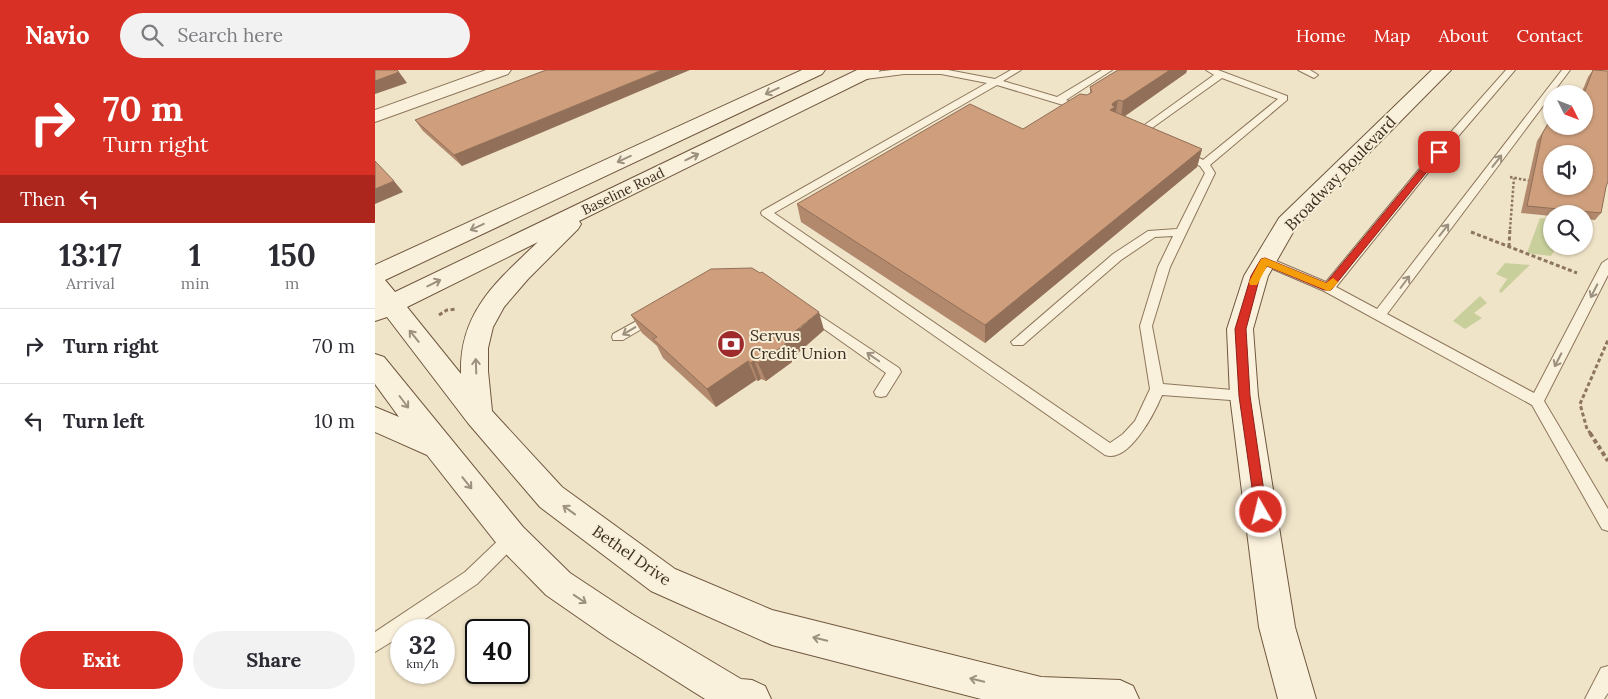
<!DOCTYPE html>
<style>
body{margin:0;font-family:Lora,serif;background:#f2f2f3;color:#2b2b33;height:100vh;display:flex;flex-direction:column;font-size:19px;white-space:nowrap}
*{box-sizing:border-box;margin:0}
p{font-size:16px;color:#7c7c81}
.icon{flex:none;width:28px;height:28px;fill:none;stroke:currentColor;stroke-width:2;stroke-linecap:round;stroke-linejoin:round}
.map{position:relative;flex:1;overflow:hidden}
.side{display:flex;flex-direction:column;background:#fff;width:375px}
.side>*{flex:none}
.banner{background:#d93025;color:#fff;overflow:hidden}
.needle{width:32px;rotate:132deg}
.tools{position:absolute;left:1168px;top:15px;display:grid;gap:10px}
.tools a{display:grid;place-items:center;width:50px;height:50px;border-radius:50%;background:#fff;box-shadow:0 1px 4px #0004;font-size:25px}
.speed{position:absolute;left:15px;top:549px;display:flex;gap:10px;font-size:25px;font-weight:700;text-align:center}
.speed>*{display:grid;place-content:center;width:65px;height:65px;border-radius:50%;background:#fff;box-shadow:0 1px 4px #0004;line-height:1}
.speed small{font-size:12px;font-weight:400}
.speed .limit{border:2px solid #111;border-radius:8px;background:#fff;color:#111}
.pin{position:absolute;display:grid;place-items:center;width:42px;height:42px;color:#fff;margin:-21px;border-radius:10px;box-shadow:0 2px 8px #0006}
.me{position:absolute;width:55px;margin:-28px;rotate:352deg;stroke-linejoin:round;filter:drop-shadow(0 0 4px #0008)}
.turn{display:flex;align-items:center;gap:18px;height:105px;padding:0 20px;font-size:22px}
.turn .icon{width:65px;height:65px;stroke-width:2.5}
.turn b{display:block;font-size:35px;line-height:42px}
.then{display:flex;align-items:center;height:48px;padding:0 20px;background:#0003;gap:10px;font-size:19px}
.eta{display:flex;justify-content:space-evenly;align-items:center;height:85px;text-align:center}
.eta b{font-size:30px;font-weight:700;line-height:35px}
.primary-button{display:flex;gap:10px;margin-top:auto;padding:10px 20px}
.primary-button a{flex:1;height:58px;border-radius:30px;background:#d93025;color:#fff;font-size:20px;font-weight:700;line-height:58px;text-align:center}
.primary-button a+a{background:#f2f2f3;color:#2b2b33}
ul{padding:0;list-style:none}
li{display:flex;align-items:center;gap:15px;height:75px;padding:0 20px;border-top:1px solid #e1e1e2}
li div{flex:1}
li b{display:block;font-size:19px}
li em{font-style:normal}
header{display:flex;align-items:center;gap:30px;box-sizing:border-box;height:70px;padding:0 25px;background:#d93025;color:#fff}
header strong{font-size:24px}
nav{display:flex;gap:28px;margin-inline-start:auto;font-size:18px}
.search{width:350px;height:45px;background:#f2f2f3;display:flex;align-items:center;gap:12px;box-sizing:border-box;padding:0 18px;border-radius:28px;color:#7c7c81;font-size:19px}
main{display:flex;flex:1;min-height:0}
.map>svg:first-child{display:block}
.green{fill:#c9cf9b}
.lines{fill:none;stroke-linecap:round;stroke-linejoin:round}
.lane-casing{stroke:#8d765c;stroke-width:2}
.street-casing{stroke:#8d765c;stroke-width:2}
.secondary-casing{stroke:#6f573f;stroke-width:2}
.path-far2{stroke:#8d765c;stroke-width:2.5;stroke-dasharray:2.5 2;stroke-linecap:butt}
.path-far1{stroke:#8d765c;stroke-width:3;stroke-dasharray:4 2.5;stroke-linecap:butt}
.path{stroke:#8d765c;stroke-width:4;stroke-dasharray:4.5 3;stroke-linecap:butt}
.lane{fill:#faf1dc;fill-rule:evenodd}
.street{fill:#faf1dc;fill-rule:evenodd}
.secondary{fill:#faf1dc;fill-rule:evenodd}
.wall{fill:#b2896c}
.shaded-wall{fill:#916f58}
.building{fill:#cf9f7d;stroke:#916f58;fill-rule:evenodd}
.oneway{stroke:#9c907e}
.route{fill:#d93025;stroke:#8d1f18}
.slow{fill:#f59e0b}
.labels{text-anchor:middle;stroke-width:4;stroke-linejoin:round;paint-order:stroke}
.far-street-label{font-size:14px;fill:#3d2e20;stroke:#f7eed8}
.street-label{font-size:16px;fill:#3d2e20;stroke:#f7eed8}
.poi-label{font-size:16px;fill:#3d2e20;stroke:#f7eed8;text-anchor:start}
</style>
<header>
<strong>Navio</strong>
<div class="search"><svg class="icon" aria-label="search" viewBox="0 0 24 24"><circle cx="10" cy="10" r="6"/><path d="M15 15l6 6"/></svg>Search here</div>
<nav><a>Home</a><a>Map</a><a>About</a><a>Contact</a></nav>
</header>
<main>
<section class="side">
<div class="banner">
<div class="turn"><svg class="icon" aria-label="right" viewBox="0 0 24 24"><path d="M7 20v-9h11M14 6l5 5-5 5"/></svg><div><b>70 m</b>Turn right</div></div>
<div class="then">Then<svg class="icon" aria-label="left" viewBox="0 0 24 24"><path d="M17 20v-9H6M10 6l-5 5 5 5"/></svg></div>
</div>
<div class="eta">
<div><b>13:17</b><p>Arrival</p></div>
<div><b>1</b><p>min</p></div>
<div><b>150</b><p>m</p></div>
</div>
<ul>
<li><svg class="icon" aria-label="right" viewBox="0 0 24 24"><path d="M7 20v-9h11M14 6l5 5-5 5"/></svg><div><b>Turn right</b></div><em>70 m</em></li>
<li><svg class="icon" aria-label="left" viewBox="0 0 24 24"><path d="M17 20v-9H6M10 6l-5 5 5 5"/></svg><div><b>Turn left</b></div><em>10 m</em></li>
</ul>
<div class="primary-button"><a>Exit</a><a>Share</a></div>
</section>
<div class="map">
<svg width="1233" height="629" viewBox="0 0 1233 629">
<rect width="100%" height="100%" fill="#f0e4c8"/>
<!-- green -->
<g class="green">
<path d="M1165,148L1176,149V176H1182L1176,186L1152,183Z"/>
<path d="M1130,193L1155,195L1126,223L1124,221L1132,209L1121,204Z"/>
<path d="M1105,226L1112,233L1099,243L1107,248L1090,259L1078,251Z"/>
</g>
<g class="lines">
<!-- lane casing -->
<g class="lane-casing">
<g id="lane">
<path d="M517,0H573L620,9L636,0H646L628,11L682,27L727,0H737L691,30L711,36L713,38L708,41L622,15L399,143L735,373L748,364L760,351L775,319L765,256L783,197L798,166L780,167L746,190L648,275H638L636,272L738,184L773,161L802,159L830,103L825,96L803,85V81H811L828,90L903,29L847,8L770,63H764V59L839,5L831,0H843L912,26V30L835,95L840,103L795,197L777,256L788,314L869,321L874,322L876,326L874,330L869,331L787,325C780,342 754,394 730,385L387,145L386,143L387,141L612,13L566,4H529L483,10L479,7L483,4Z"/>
<path d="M923,0H935L943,5L939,8Z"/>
<path d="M1131,0H1140L1068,84L961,217L1002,239L1187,0H1195L1012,244L1159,323L1227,193L1233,189V205L1169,331L1233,439V461L1227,459L1157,335L949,221L886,194L884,191L886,188H894L951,212L1060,80Z"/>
<path d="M432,237L524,298L526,302L511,326L506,327L501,326L499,322L511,303L428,244L426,241L428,238Z"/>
<path d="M278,242L282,244L284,247L282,250L248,270H238L237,267L238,264Z"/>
<path d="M137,461L143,463L145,468L143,473L102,514L34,560H26V566L0,582V562L90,502L131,463Z"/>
<path d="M1233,596V623L1229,629H1210L1226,598Z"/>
</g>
</g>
<!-- street casing -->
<g class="street-casing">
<path id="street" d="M111,0H136L133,4L0,52V40Z"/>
</g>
<!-- secondary casing -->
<g class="secondary-casing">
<g id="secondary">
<path d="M427,0H450L447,4L10,210L20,222L482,0H505L502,4L204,151L206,154L203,159L153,209L129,237L118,257L113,278V301L117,341L187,417L300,499L397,540L666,607L745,610L758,616L764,629H606L397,575L276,521L165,437L93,353L12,247L0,251V195ZM163,172C122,211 84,242 86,304L32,237Z"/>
<path d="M1057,0H1076L921,157L893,206L878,259L883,326L920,557L941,629H903L884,557L855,326L852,259L869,206L904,148Z"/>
<path d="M0,284L9,287L148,457L195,503L257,544L366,609L377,610L390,616L396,629H330L233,568L171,525L126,479L52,385L0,362V337L24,347L0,314Z"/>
</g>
</g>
<!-- path-far2 -->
<g class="path-far2">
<path d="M1135,107L1156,111"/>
<path d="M1135,159L1139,108"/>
</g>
<!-- path-far1 -->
<g class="path-far1">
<path d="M1096,162L1202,203"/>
<path d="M1134,177L1135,158"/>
<path d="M64,245L72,240L82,239"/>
<path d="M1216,364L1212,359L1205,334L1233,270"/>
</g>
<!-- path -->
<path class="path" d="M1215,363L1233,391"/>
<!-- lane -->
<use href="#lane" class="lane"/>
<!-- street -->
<use href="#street" class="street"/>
<!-- secondary -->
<use href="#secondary" class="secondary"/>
</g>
<!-- wall -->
<g class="wall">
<path d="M171,0L87,96L48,61L40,50Z"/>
<path d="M743,0H812L811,3L749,46L827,79L822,97L610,273L426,152L422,134L648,59L715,24V17Z"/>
<path d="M1218,0L1231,117L1226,143L1220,150L1209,149V144H1176V146L1146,143L1162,71L1174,52L1176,56L1209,24H1206L1213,7Z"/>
<path d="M256,245L449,260L416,289L417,292L391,311L386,309L383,311L381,310L341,337L288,288L282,276L267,263Z"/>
</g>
<!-- shaded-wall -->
<g class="shaded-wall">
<path d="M287,0H315L87,96L79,85Z"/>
<path d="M795,0H812L811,3L746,49L748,31Z"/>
<path d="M24,2L32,13L0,24V11Z"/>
<path d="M743,30L740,47L735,40L738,33Z"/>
<path d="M827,79L822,97L610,273V255Z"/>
<path d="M19,111L28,122L0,134V119Z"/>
<path d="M444,242L449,260L416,289L417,292L391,311L383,293Z"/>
<path d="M379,290L386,309L383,311L376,293Z"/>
<path d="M373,291L381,310L341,337L332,319Z"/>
</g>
<!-- building -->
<g class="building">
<path d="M0,0H22L24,2L0,11Z"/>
<path d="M171,0H287L79,85L40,50Z"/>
<path d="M743,0H795L748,31L743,30L738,33L737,35L740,37L735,40L827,79L610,255L422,134L595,34L648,59L705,24L712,25L717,22L715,17Z"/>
<path d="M1218,0L1233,1V111L1231,117L1226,143L1152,136L1167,64L1174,52L1176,50V56H1209V24H1207L1210,21ZM1176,84H1209V116H1176Z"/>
<path d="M0,91L19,111L0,119Z"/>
<path d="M377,198L385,203L387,202L444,242L408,271L411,274L383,293L379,290L376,293L373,291L332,319L278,269L282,267L256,245L336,199Z"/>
</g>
<!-- one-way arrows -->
<defs><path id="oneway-shaft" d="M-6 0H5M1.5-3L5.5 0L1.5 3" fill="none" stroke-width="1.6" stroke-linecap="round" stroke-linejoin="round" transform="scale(1.25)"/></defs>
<g class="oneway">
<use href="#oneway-shaft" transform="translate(397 21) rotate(155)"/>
<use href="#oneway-shaft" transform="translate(317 87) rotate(-26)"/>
<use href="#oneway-shaft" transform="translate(249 89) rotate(155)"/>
<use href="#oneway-shaft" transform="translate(1122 91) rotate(-52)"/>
<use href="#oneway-shaft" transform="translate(102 157) rotate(155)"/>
<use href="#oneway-shaft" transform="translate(1069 160) rotate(-52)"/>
<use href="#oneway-shaft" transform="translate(1030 212) rotate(-53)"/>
<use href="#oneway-shaft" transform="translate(59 213) rotate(-26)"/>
<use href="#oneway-shaft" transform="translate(1219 221) rotate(117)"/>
<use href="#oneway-shaft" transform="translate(254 261) rotate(149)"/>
<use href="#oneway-shaft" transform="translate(39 266) rotate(-129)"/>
<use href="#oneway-shaft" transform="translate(498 287) rotate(-145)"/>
<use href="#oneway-shaft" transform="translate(1183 290) rotate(117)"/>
<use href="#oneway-shaft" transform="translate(101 296) rotate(-92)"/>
<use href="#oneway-shaft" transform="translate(29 332) rotate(53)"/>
<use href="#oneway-shaft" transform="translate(92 413) rotate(51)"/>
<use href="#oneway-shaft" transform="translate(194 440) rotate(-144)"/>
<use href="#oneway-shaft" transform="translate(205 529) rotate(34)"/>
<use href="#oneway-shaft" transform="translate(445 569) rotate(-166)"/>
<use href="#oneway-shaft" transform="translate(602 610) rotate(-166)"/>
</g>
<!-- route -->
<path class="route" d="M1061,80L1068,82L956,220H949L892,196L885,206L871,259L875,326L892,442L890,446L886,448L881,446L864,326L860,259L876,206L886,189L890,188L951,213Z"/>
<!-- slow -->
<path class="slow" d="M890,188L951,213L958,208L963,212L956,220L953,221L892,196L882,215H875L874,212L886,189Z"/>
<!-- icons -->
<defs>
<g id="bank-disc" transform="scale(1.4375)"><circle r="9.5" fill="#9e2a2b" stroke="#f7eed8"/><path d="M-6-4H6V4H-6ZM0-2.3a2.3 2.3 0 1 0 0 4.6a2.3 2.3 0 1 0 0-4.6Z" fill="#fff"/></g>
</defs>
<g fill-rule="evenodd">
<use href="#bank-disc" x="356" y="274"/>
</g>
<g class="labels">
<!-- far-street labels -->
<g class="far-street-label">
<text transform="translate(248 121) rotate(-26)" y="5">Baseline Road</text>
</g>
<!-- street labels -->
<g class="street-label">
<text transform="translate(965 103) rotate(-46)" y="6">Broadway Boulevard</text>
<text transform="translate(257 485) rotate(35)" y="6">Bethel Drive</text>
</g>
<!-- poi labels -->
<g class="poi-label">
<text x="375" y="271">Servus<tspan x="375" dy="18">Credit Union</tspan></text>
</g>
</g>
</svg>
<div class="tools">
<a><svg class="needle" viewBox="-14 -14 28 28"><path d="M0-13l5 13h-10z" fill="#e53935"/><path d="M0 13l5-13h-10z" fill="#7c7c81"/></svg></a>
<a><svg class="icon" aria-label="sound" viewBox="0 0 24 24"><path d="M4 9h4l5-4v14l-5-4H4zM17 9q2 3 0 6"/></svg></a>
<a><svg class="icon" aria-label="search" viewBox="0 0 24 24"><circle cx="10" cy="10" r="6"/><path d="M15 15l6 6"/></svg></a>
</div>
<div class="speed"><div>32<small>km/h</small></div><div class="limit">40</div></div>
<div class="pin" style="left:1064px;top:82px;background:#d93025"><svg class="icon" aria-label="arrive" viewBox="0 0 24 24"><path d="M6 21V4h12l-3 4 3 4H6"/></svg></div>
<svg class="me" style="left:886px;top:442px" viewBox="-20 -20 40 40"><circle r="17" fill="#d93025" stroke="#fff" stroke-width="3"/><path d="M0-11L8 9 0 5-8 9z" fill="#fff"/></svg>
</div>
</main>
